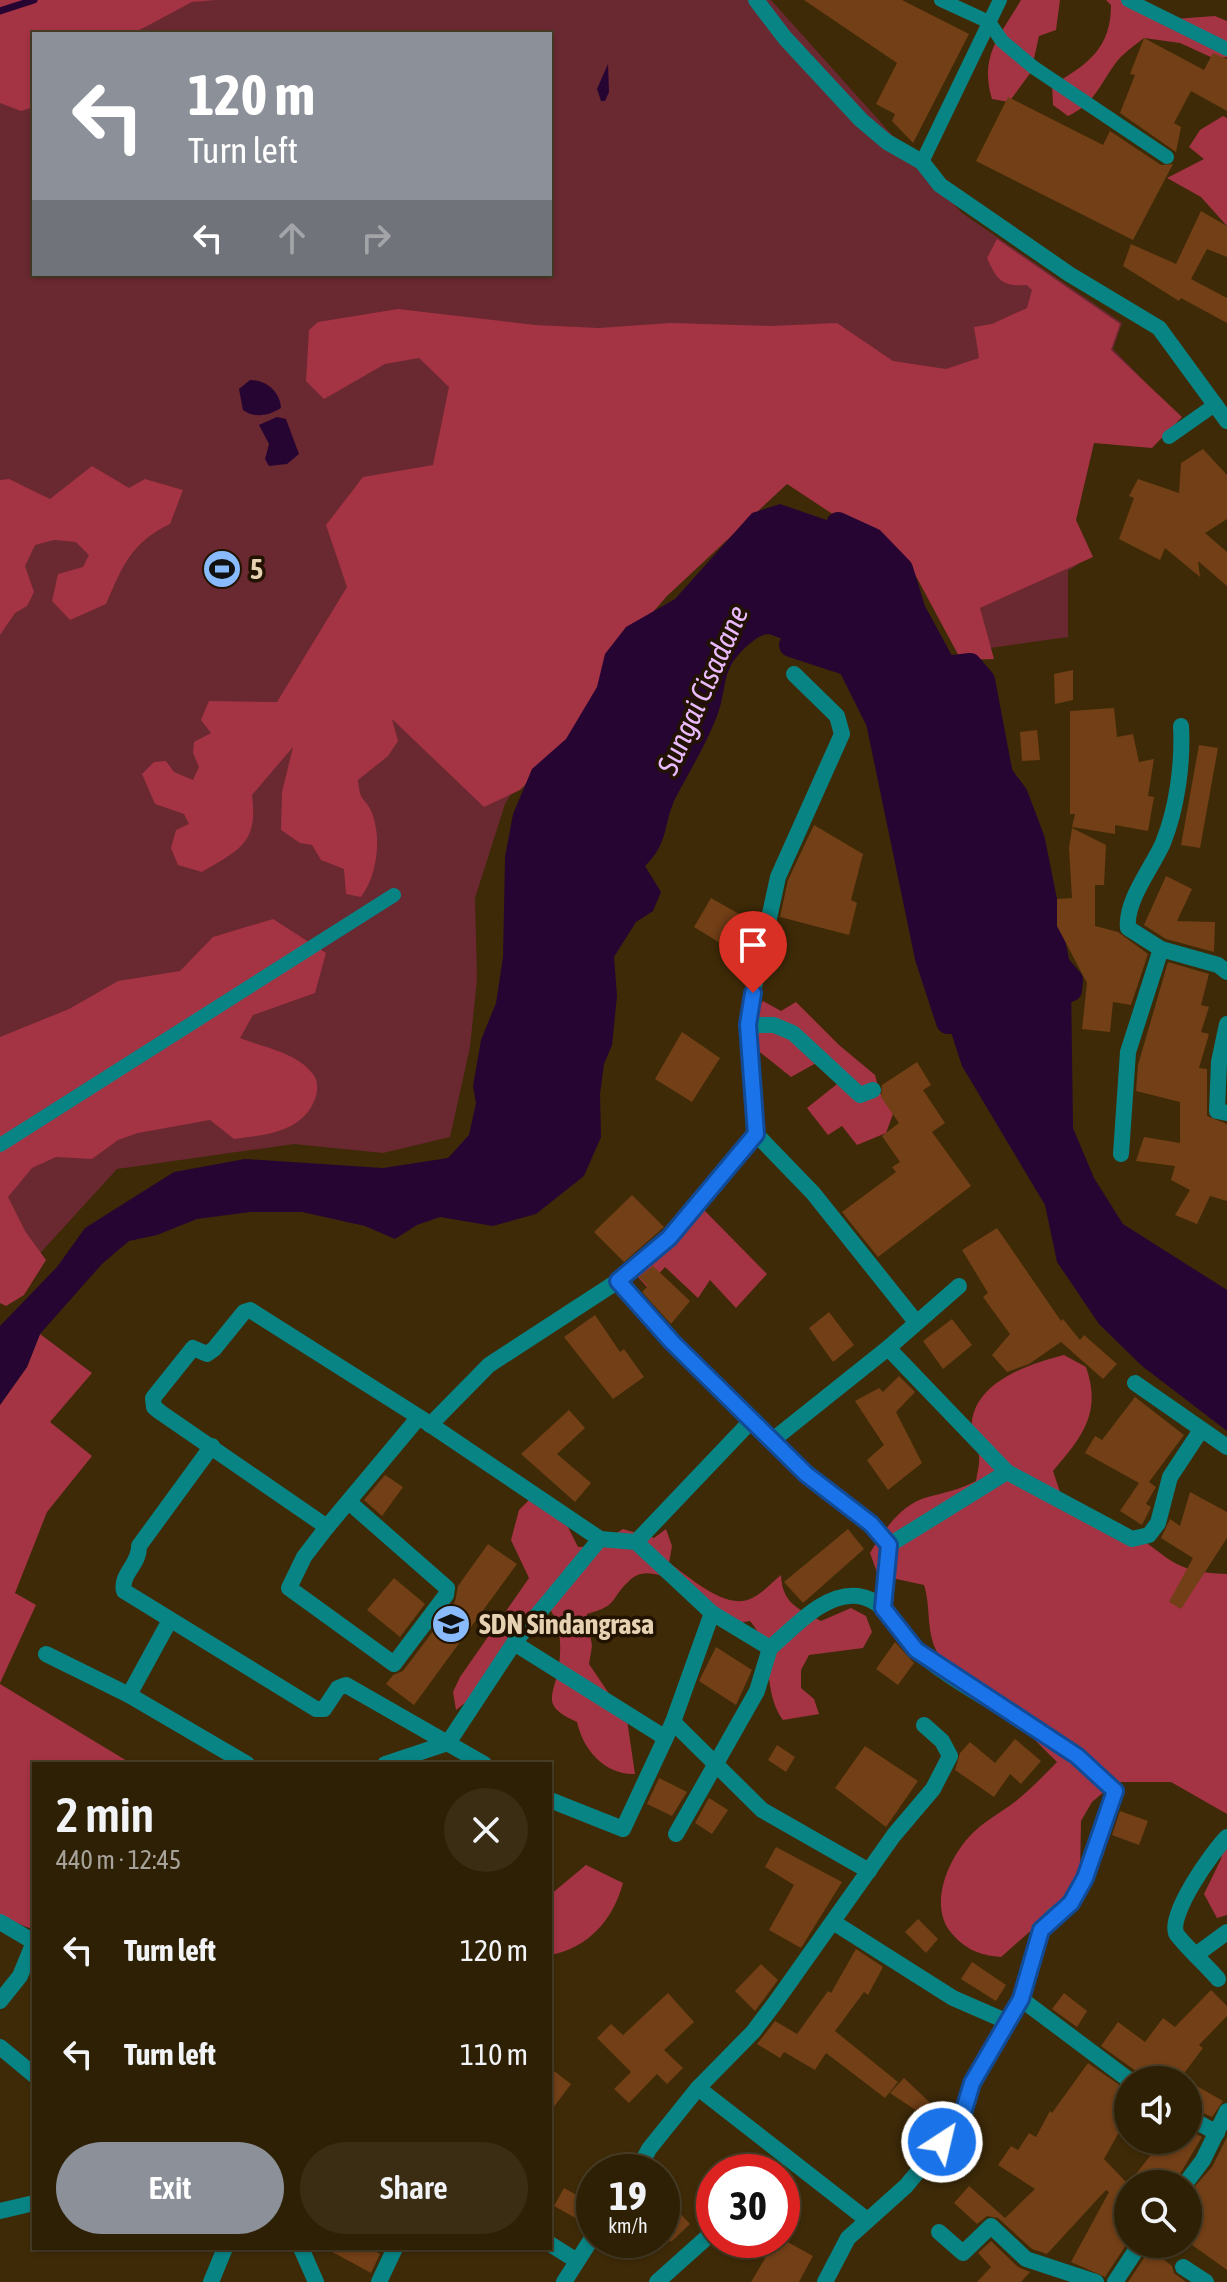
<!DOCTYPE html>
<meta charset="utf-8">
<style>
body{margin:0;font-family:"Asap Condensed",sans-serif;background:#3a2d13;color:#f1f3f6;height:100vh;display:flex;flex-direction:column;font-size:30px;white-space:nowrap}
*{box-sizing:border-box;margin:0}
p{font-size:26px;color:#a7a39a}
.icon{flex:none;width:44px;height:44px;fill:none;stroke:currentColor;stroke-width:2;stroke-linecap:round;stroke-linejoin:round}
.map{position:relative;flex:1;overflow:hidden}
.drawer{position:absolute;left:32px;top:1762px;width:520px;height:488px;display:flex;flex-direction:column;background:#2e2005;border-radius:0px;box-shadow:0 2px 6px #0004,0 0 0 2px #493e27}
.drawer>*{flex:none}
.top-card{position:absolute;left:32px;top:32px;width:520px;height:244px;border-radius:0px;box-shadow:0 2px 6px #0004,0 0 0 2px #493e27;background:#8c9099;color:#fff;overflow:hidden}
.controls{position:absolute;left:1114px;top:2066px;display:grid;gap:16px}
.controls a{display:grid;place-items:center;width:88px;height:88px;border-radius:50%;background:#2e2005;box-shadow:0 2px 6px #0004,0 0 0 2px #493e27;font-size:40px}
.speed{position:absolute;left:576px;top:2154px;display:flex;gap:16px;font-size:40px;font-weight:700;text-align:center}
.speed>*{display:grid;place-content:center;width:104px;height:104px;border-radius:50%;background:#2e2005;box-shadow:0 2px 6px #0004,0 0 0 2px #493e27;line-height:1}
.speed small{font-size:20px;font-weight:400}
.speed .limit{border:12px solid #d22;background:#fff;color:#111}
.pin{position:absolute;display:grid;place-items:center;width:68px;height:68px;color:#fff;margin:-82px -34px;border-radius:50% 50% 50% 0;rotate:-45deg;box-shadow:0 0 8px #0007}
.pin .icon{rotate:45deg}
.me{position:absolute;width:88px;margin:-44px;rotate:35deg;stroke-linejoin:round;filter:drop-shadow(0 0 6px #0008)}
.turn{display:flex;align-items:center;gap:28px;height:168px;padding:0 24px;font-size:36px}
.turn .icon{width:104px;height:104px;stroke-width:2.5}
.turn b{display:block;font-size:56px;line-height:68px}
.lanes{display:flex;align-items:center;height:76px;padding:0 24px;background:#0003;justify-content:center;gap:40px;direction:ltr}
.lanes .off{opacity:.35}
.round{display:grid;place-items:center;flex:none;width:84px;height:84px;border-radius:42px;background:#3a2d13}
.summary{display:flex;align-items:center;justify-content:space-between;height:136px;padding:0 24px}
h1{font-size:48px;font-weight:600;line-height:60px}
.button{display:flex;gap:16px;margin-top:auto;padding:16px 24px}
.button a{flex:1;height:92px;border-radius:48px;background:#8c9099;color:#fff;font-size:32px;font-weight:600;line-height:92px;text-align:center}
.button a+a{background:#3a2d13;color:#f1f3f6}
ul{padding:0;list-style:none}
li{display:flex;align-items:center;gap:24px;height:104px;padding:0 24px}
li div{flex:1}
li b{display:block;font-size:30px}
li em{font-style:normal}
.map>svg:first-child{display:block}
.green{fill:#6a2830;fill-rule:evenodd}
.forest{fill:#a43344}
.water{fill:#270533}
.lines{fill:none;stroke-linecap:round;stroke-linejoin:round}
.stream{stroke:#270533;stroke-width:7}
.canal{stroke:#270533;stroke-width:24}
.building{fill:#723f16}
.lane{stroke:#098485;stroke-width:14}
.street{stroke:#098485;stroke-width:16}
.route-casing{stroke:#114b97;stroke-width:20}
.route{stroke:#1a73e8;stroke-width:14}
.labels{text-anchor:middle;stroke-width:7;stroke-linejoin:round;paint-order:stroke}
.poi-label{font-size:28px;font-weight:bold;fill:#e7d1b3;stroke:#221300;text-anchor:start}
.water-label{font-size:30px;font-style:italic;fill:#eabafe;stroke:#221300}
</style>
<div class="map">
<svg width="1227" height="2282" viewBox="0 0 1227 2282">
<rect width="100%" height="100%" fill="#3e2a07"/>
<!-- green -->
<path class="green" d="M0,0H771L962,213L1122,323L1113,349L1178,416L1092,439L1072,521L1090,556L1068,571V637L962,652L910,565L851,506L788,484L730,497L635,592L505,804L475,898L477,979L470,1047L450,1137L383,1153L294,1144L117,1169L0,1297ZM34,34H550V274H34Z"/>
<!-- forest -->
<g class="forest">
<path d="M0,0H216L192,2L132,34H34V107L21,111L0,103Z"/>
<path d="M1021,0H1060L1056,30L1039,36L1031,72L1009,102L992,99C979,56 1000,36 1021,0Z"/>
<path d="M1106,0H1140L1174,19L1215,16L1227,21V57L1213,58L1180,43L1144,38C1134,46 1122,54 1115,64C1099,86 1094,104 1068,116L1053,105L1052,85C1087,65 1111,49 1111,5Z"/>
<path d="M1223,116L1227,118V226L1201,197L1167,178L1204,159L1189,147L1200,130Z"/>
<path d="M997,239L1120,324L1111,350L1182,417L1152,448L1094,443L1076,520L1093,557L980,608L994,659L961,660L910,565L787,484L667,596L607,665L582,730L520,790L484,807L392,719L398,741L388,756L358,780C360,804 365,796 372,813C382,838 377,876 361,897L346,894L344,869L321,860L312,845L300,843L281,830L282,792L293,747L252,795C258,843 241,849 202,872L178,865L171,848L176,830L189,824L184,814L155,804L142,774L154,762L166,761L174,772L193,780L199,767L193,753L194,742L211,733L201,720L209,701L277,702L347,587L326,525L363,477L433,465L449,387L419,358L385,364L324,399L306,381L309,330L318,322L398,309L535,325L599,328L670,323L771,326L837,323L893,361L946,369L979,358L974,327L992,324L1027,308L1032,290L1027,285C1002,287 997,280 987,258Z"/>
<path d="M92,466L129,488L145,479L183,490L170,524C131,543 123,565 106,604L70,620L52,601L58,574L83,567L89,555L76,542L54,540L35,545L25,566L34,592L27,606L15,613L0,635V480L9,479L50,499Z"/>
<path d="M273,919L326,953L315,993L253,1015L240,1038C262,1047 296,1052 312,1073C318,1079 318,1089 316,1096C305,1132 266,1135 234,1139L210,1120L138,1133L118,1140L92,1159L56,1157L32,1168L8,1197L25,1231L46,1260L24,1295L6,1306L0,1303V1037L69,1009L118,981L180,971L213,937Z"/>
<path d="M763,1001L781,1011L796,1002L839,1045L875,1075L880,1093L893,1114L886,1133L857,1145L842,1126L828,1135L807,1108L837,1084L818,1062L791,1077L751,1045V1016Z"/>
<path d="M704,1210L767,1274L736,1308L710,1280L698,1298L665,1267L647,1287L637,1276Z"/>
<path d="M40,1334L92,1373L50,1422L92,1456L47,1512L15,1593L36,1605L0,1683V1405L27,1367Z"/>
<path d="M1064,1355L1086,1367C1102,1413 1082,1437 1053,1471L1062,1498C1085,1509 1111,1518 1131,1532C1172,1559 1173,1572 1227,1574V1814L1171,1782H1116L1092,1802L1081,1821L1080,1875L1051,1913L1001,1957C978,1955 964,1949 949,1930C928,1900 952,1851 976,1830C988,1819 1003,1811 1016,1801C1031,1789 1044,1775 1057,1762C1035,1741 1015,1717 991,1697C973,1682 947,1674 936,1650C926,1629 931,1607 924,1585L878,1575L870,1553C883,1531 902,1503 928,1497C946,1492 959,1490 976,1481C977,1473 980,1464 979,1456C978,1448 972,1441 972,1432C967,1385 1027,1364 1064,1355Z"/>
<path d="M531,1498L562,1515L578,1547L596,1546L623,1529L654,1538L666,1529L672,1546L669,1563C689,1576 724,1610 750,1599C761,1595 772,1582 781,1575C782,1603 798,1609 821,1621L851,1608L866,1616L872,1632L863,1648L809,1655L801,1670V1688L814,1699L819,1714L783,1720C761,1690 776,1651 750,1621L732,1624C709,1607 657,1555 630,1580C609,1599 620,1605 587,1614L592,1646L589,1664L627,1720L635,1774C605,1775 583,1750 577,1722C538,1705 555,1695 559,1665C562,1643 560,1621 547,1605L470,1699L456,1710L453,1692L460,1677L529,1578L511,1540L519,1510Z"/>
<path d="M0,1684L132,1764H34V1925L29,1928L0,1916Z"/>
<path d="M1227,1835V1915L1217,1918L1204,1894L1221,1859Z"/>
<path d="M586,1865L623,1883C613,1920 588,1948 550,1955V1895Z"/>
</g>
<!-- water -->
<g class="water">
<path d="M608,64L609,92L605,101H601L597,89Z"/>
<path d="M250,380C267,380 280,392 281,408C270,415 255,419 243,410L239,389Z"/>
<path d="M277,417L286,419L299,454L287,464L269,466L265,459L269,444L259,425Z"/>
<path d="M780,504L838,524L901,569L914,611L945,667L970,665L983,680L1000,775L1016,795L1033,840L1058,965L1071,980L1073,1128L1094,1178L1123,1224L1227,1290V1431L1142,1366L1099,1324L1057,1262L1045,1205L962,1066L927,958L878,722L849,664L769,634C759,635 756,639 748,645C719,671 729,684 717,716C706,745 689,772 675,799C663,825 669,843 645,866L661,892L653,911L636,922L614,957L617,996L612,1045L604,1064L600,1094L601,1137L584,1176L536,1214L493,1226L440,1217L417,1225L395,1239L365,1226L302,1212H250L197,1219L157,1235L129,1241L102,1264L40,1334L27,1367L0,1405V1326L57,1267L85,1228L174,1172L245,1159L383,1168L448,1158L469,1135L476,1103L473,1086L481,1040L496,1003L503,957L505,857L513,814L532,769L566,739L597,687L605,654L626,627L675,599L752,513Z"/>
</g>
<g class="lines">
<!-- stream -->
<path class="stream" d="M0,11L34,0"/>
<!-- canal -->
<g class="canal">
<path d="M838,524L873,540L901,569L914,611L945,668L970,665L983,680L1001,775L1016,795L1033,840L1058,965L1071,980L1070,990"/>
<path d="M791,645L849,664L878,722L927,958L948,1022"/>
</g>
</g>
<!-- building -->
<g class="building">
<path d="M804,0H902L969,34L913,143L892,121L895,114L876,104L897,63Z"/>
<path d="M1144,38L1204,70L1213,53L1227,59V111L1191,91L1174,123L1181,127L1176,152L1120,113L1135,75L1130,74Z"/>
<path d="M1008,97L1103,145L1110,131L1161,165L1173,164L1133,240L976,161Z"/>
<path d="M1201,211L1227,226V257L1207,249L1191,279L1227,298V323L1181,298L1179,301L1123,266L1131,244L1176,264Z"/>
<path d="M1203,449L1227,475V519L1205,533L1227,552V586L1198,561L1200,577L1165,548L1160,560L1119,539L1134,498L1129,496L1138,479L1179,493L1181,463Z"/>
<path d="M1073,670V700L1055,704L1054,674Z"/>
<path d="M1114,708L1117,737L1133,734L1139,762L1154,759L1148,796L1154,797L1148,831L1115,825V834L1072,827L1075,814H1070V711Z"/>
<path d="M1037,730L1040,760L1022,761L1020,732Z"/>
<path d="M1199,745L1218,748L1200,848L1181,845Z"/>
<path d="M814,825L863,854L851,900L857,903L849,935L780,917L788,880Z"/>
<path d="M1072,828L1106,845L1104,885H1095V926L1118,932L1148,954L1131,1005L1113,1002L1110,1032L1082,1029L1087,983L1057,926V899L1072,898L1069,848Z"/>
<path d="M1166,876L1192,889L1177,921L1215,922L1214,952L1166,939L1144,925Z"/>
<path d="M711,898L755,923L738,954L694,927Z"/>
<path d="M1168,962L1209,974L1201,1005L1209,1007L1201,1032L1209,1034L1199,1068L1207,1069V1116L1227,1124V1201L1210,1196L1197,1224L1175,1215L1190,1190L1171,1180L1175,1166L1136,1161L1144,1137L1180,1143V1102L1136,1091L1138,1065Z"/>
<path d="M682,1032L720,1058L692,1102L655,1079Z"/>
<path d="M917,1062L931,1085L923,1090L945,1123L932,1132L971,1186L878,1257L842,1212L896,1172L892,1167L900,1162L882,1136L899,1123L881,1097L882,1085Z"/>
<path d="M632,1195L664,1227L624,1262L594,1232Z"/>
<path d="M997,1228L1061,1321L1063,1319L1080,1340L1084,1335L1117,1364L1103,1379L1061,1342L1029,1364L1007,1372L992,1355L1010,1334L983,1297L988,1293L962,1250Z"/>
<path d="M653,1266L690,1301L671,1324L642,1292L648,1286L639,1277Z"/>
<path d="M829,1312L854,1345L833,1362L809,1328Z"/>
<path d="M595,1315L620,1352L624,1349L644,1377L613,1399L564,1337Z"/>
<path d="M952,1319L972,1345L943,1369L923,1341Z"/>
<path d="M899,1376L915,1392L896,1412L922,1463L888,1490L867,1460L884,1445L855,1401L879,1388L883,1392Z"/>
<path d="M1135,1397L1184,1435L1149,1482L1156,1487L1146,1504L1151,1507L1142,1525L1120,1511L1139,1483L1085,1453L1095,1436L1102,1440Z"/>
<path d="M569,1410L585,1428L557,1454L591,1483L575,1502L521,1454Z"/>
<path d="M385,1475L403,1487L382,1516L364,1500Z"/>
<path d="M1190,1492L1227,1512V1538L1181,1609L1169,1602L1193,1558L1161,1538L1170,1519L1180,1526Z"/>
<path d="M848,1529L864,1549L803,1603L784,1582Z"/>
<path d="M488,1544L517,1564L414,1705L386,1684L393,1675L403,1671L455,1602L458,1586Z"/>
<path d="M394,1578L425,1604L400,1637L367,1610Z"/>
<path d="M895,1642L914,1663L898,1685L876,1669Z"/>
<path d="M716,1647L752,1670L736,1705L699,1681Z"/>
<path d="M1015,1739L1041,1761L1021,1784L1010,1774L994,1797L955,1770L960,1753L970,1742L995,1763Z"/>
<path d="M777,1745L795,1757L786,1772L768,1760Z"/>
<path d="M865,1746L918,1781L886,1827L835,1788Z"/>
<path d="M659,1778L687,1792L672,1816L647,1804Z"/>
<path d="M709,1798L728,1810L712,1834L695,1823Z"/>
<path d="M1120,1811L1148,1821L1139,1845L1112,1835Z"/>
<path d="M776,1847L842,1882L801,1948L769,1930L794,1885L765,1867Z"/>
<path d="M918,1919L938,1939L926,1953L905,1932Z"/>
<path d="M856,1949L883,1967L868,1995L864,1992L835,2031L898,2082L885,2098L826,2053L815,2070L784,2052L780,2058L757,2044L775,2021L797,2034L828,1991L831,1993Z"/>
<path d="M972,1962L1006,1985L996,2001L961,1979Z"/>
<path d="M761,1964L778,1980L755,2011L735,1991Z"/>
<path d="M1211,1990L1227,2006V2016L1199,2045L1203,2048L1179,2080H1140L1136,2071L1101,2046L1118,2022L1145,2042L1163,2018L1175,2027Z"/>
<path d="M668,1993L694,2022L664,2050L683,2068L667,2084L657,2074L629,2103L614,2089L631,2072L597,2038L611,2024L623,2035Z"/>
<path d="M1064,1993L1087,2011L1077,2027L1052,2009Z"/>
<path d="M1088,2063L1128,2091V2116L1104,2159L1128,2184L1154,2151L1138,2140H1188V2130L1202,2137L1174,2184H1128V2242L1105,2277L1071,2262L1109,2192L1106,2190L1047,2254L1032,2249L998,2218L987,2216L977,2224L954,2203L969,2186L1005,2218L1035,2189L998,2165L1011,2146L1018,2150L1029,2133L1036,2137L1050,2111L1052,2113Z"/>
<path d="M550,2068L571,2084L550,2112Z"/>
<path d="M904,2078L947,2119L941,2127L890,2093Z"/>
<path d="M1188,2081L1223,2101L1212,2117L1188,2106Z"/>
<path d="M1227,2137V2270L1188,2242V2194L1212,2167Z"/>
<path d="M564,2188L594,2205L588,2225L554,2206Z"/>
<path d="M673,2206L690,2224L671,2242L662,2233V2216Z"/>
<path d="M741,2240H784L813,2256L799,2282H751L767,2255Z"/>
<path d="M991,2241L1018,2267L1030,2272L1021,2282H977L991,2267L978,2253Z"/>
<path d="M325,2248H370L380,2254L371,2273Z"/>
<path d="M1150,2249L1172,2266L1174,2273L1186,2282H1128Z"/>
</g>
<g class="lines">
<!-- lane -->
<g class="lane">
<path d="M941,0L989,22L1002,41L1033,67L1167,157"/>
<path d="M1128,0L1227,49"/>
<path d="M922,162L1000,0"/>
<path d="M1169,437L1216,404"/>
<path d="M0,1145L394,895"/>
</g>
<!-- street -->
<g class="street">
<path d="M756,0L785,38L861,120L887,142L922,162L940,185L1069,274L1159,328L1227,421"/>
<path d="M1181,726C1183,764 1177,808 1163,843C1152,868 1125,901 1128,928L1161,949L1218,965L1227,972"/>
<path d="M1227,1024L1219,1062L1217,1111L1227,1113"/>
<path d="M748,1025H774L793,1033L860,1095L873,1090"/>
<path d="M756,1134L813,1193L916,1322"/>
<path d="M1121,1154L1128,1052L1161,949"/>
<path d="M618,1281L672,1342L806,1474L871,1524L889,1545"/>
<path d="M888,1348L1007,1472"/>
<path d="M1135,1383L1227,1447"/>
<path d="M419,1417L327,1527L160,1412L154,1407L153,1398L193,1348L207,1354L214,1349L244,1312L250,1310L419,1417L600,1539L636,1542L712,1613L770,1648C794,1628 824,1592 858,1596C889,1600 898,1635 919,1653C981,1703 1060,1732 1115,1791L1085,1878L1071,1903L1054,1915L1041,1930L1021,1999L972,2083L961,2120L906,2186L848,2238L825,2282"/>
<path d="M430,1425L489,1365L618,1281L669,1238L756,1134L749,1010L778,877L842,734L837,716L794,674"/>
<path d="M774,1439L888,1348L959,1286"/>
<path d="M212,1446L139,1546C140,1564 120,1574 124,1591L316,1709H324L338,1688L346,1685L484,1764"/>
<path d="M327,1527L304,1557L289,1588L394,1664L446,1595L447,1588L350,1503"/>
<path d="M636,1542L753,1419"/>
<path d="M883,1608L889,1545L1007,1472L1132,1539L1149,1535L1158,1523L1170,1477L1201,1430"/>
<path d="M514,1643L664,1737"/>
<path d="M46,1654L129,1695L247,1764"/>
<path d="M129,1695L170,1620"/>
<path d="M673,1722L762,1810L869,1871"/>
<path d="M448,1743L514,1643L600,1539"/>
<path d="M385,1764L448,1743"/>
<path d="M550,1800L623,1829L673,1722L712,1613"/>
<path d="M676,1834L757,1691L770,1648"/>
<path d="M0,1922L34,1942"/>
<path d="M833,1922L953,1998L1008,2022"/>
<path d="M1197,1954L1227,1932"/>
<path d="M1218,1979C1210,1969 1179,1940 1176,1933C1169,1913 1212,1852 1227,1837"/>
<path d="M1021,1999L1129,2080"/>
<path d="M0,2001L20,1976L34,1942"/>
<path d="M0,2047L34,2075"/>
<path d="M698,2088L753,2032L775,2003L894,1835L933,1789L950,1756L942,1741L924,1725"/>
<path d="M1188,2117L1217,2133"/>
<path d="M637,2172L649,2149L698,2088L866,2219"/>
<path d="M1185,2184L1203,2160L1227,2111"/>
<path d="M0,2211L34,2203"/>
<path d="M939,2232L963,2253L991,2226L1026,2259L1096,2282"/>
<path d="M550,2244L577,2261"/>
<path d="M301,2248L316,2282"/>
<path d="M1183,2267L1206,2282"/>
<path d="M211,2282L225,2248"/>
<path d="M379,2282L395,2248"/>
<path d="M564,2282L594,2235"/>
<path d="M657,2282L714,2231"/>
<path d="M1115,2282L1140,2244"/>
</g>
</g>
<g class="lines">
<!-- route casing -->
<g class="route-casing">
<path id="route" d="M753,993L748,1025L756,1134L669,1238L618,1281L672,1342L806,1474L871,1524L889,1545L883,1608L916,1650L1077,1756L1115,1791L1085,1878L1071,1903L1041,1930L1021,1999L972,2083L961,2120L942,2142"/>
</g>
<!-- route -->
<use href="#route" class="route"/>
</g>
<!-- icons -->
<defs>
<g id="stadium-disc" transform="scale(2)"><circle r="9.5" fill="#89bafc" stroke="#221300"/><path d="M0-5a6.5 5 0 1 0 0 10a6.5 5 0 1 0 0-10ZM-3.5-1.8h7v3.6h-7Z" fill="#111"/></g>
<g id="school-disc" transform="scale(2)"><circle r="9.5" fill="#89bafc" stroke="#221300"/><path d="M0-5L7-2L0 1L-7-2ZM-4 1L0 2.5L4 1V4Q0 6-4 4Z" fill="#111"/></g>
</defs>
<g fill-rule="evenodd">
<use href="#stadium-disc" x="222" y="569"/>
<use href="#school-disc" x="451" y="1624"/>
</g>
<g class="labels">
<!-- poi labels -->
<g class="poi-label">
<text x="250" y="579">5</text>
<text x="479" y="1634">SDN Sindangrasa</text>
</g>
<!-- water labels -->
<g class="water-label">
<text transform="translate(703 690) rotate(-66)" y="10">Sungai Cisadane</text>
</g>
</g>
</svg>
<div class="controls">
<a><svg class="icon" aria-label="sound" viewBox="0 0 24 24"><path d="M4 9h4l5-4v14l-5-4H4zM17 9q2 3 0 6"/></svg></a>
<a><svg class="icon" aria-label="search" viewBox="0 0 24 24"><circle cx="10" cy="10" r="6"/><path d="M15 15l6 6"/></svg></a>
</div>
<div class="speed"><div>19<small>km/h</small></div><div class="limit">30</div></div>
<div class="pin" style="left:753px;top:993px;background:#d93025"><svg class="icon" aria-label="arrive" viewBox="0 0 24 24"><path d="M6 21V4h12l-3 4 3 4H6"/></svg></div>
<svg class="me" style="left:942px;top:2142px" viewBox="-20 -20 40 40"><circle r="17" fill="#1a73e8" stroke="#fff" stroke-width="3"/><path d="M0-11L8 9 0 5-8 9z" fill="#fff"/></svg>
<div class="top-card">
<div class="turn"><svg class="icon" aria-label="left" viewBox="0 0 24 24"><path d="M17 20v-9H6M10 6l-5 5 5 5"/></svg><div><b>120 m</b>Turn left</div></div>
<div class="lanes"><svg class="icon" aria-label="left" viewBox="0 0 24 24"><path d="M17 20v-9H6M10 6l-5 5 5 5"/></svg><svg class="icon off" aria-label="ahead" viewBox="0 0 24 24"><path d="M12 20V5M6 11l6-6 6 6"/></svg><svg class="icon off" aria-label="right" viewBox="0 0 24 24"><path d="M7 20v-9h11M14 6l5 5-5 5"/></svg></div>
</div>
<section class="drawer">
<div class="summary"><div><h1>2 min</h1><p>440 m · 12:45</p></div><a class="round"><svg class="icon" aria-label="close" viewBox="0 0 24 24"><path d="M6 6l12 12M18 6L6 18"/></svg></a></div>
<ul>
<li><svg class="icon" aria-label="left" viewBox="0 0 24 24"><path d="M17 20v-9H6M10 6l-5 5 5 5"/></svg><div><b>Turn left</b></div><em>120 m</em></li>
<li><svg class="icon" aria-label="left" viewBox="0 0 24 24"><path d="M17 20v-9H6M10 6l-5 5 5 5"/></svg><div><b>Turn left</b></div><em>110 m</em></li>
</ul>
<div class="button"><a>Exit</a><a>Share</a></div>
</section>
</div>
